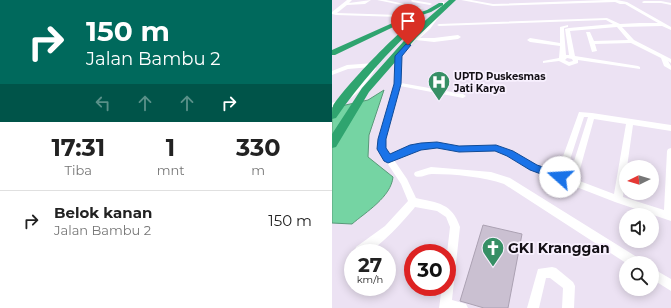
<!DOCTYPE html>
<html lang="id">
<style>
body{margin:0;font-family:Montserrat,sans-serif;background:#f2f2f2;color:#222;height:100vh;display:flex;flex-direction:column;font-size:15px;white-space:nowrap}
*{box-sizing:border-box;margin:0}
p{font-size:13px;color:#767676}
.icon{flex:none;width:22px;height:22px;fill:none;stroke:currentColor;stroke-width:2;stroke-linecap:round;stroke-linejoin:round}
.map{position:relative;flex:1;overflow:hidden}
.panel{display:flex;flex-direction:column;background:#fff;width:332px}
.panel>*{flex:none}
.banner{background:#00695c;color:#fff;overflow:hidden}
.needle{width:26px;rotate:265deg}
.buttons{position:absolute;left:287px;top:160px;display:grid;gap:8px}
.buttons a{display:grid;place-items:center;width:40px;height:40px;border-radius:50%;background:#fff;box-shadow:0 2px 10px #0003;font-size:20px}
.speed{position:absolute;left:12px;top:244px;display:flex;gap:8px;font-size:20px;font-weight:700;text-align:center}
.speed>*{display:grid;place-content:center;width:52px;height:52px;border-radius:50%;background:#fff;box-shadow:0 2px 10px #0003;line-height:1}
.speed small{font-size:10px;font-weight:400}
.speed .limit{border:6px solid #d22;background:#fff;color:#111}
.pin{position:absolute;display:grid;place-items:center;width:34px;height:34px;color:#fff;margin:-41px -17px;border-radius:50% 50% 50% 0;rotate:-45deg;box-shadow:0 0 4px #0007}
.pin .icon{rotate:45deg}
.me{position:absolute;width:44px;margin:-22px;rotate:289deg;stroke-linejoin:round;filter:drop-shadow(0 0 3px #0008)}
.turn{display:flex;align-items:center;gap:14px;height:84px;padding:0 20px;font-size:18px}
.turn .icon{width:52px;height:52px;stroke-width:2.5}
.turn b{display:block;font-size:28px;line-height:34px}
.lanes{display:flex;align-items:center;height:38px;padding:0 20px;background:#0003;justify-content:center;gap:20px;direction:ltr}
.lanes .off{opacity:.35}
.eta{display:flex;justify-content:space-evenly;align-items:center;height:68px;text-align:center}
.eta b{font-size:24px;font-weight:700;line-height:28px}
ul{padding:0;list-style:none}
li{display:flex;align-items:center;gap:12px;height:60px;padding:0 20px;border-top:1px solid #e0e0e0}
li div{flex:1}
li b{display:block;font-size:15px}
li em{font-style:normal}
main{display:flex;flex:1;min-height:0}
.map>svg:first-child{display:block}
.water{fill:#75d4a3;stroke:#589978}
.building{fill:#cac0d1;stroke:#aba1b2}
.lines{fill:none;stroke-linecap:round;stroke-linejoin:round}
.minor{fill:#fff;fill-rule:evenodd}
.highway{fill:#2fa46f;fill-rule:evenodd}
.route{fill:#1a73e8;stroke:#114b97}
.labels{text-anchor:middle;stroke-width:3.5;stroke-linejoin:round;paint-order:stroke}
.far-poi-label{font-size:10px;font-weight:bold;fill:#130f15;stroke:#f8f0fe;text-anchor:start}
.near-poi-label{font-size:14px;font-weight:bold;fill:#130f15;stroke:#f8f0fe;text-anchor:start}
</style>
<main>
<section class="panel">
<div class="banner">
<div class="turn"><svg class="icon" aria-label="right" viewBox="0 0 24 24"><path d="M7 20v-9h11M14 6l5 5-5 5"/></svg><div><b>150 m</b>Jalan Bambu 2</div></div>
<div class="lanes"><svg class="icon off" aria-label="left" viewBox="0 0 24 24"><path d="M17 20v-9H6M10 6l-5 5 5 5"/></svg><svg class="icon off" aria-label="ahead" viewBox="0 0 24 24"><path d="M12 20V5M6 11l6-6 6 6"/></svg><svg class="icon off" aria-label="ahead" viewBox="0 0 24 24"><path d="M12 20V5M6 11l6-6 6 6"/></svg><svg class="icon" aria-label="right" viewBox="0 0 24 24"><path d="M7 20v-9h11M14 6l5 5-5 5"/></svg></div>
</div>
<div class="eta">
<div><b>17:31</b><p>Tiba</p></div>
<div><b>1</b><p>mnt</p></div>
<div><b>330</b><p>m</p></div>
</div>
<ul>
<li><svg class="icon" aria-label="right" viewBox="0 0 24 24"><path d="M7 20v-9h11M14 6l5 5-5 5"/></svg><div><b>Belok kanan</b><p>Jalan Bambu 2</p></div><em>150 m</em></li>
</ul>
</section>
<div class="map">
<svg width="339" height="308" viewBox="0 0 339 308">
<rect width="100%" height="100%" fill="#ece2f3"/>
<!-- water -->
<path class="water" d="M52,90L37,135L36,157L61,177C59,197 34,212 20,224L0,223V108L36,100Z"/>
<!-- building -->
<path class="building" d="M151,225L190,234L176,308H152L128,301Z"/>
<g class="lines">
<!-- minor -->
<g class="minor">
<path d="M15,0H20L17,3L39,0L33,4L15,5L5,13L68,15L70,16L68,17L4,15L0,14V12Z"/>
<path d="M45,0H54L91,8L89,9Z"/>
<path d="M80,0L98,3L100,4L98,5L81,2L79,1Z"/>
<path d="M129,0H139L161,4L274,0H285L295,2L339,27V30L330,26L290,27L302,40L339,59V63L336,61L339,66V70L332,66L329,58L299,43L263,44L265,51L260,52L254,32H258L262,41L296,40L285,27L238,31L243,56L306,66L308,67V69L246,60V63L237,66L227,61L211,63V61L227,58L228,46L198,42L195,40L198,38L228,43V27L236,25V27L232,28V30L234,55H237L233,29L237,28L281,24L274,20L107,26L105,25L107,24L275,18L288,24L308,23H326L293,4H288L283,2L161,6ZM235,58L240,59L241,61L237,62L233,60Z"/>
<path d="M312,1H329L339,3V5L329,3H311L310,2Z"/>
<path d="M110,2H112L114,7L98,29L88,38H102L126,35L129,37L126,39L102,42L84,40L69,56V83L131,94L134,96L131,98L68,86L54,139V149L58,155L78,146L89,143L105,142L127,146L164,145L181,151L204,165L225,173L247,112L260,113L339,125V131L301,125L295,167H294L291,197L332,210L335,151L336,149L339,148V221L283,202L198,169L175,155L164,151L127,152L105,148L89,149L62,160L75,179L84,198C106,203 120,203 128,227L120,300L134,304L136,308H107L110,287H115V253L118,227L114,217L105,211L83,207C75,217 46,250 33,253C30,254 26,253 24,253L23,251L24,247L53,226L76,201L69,184L46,149V139L63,84V56L74,44L94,27L110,7ZM252,117H256L237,177L233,175ZM262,119L294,124L282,194L245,180Z"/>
<path d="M76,17L83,19L85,24L78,31L76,30L81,24L79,21L74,18Z"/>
<path d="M43,63L46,65L43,67L44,68C33,86 22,101 0,107V103C18,97 29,82 39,67L16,69L0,75V71L15,65Z"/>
<path d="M99,167L159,172L178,178L308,259L309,263H294L172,184C152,177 123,174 101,174C95,173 89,179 83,176L82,174L83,172Z"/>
<path d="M220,267L224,268L241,282L243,286L242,308H230L231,288L218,278H214L207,308H195L206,269Z"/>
<path d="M320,268L339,279V291L320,279Z"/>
</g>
<!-- highway -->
<g class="highway">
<path d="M117,0H124L85,37L37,92L4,147L0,148V134L30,88L79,33L111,5L99,12L78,19L3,55H0V50L74,17L95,10L107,3H111V5Z"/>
<path d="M85,20L87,21V23C56,52 28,83 4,118L0,119C0,115 0,110 1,106C8,92 72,24 85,20Z"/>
</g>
</g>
<!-- route -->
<path class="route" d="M74,44L79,45L70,56L69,84L54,139V148L58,154L78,145L89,143L105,142L127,146L164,145L181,151L205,165L232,174L233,177L232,180L228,181L198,170L175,156L163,151L127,152L105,148L89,150L56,163L52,161L45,149L46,139L62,84L63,56Z"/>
<!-- icons -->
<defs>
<g id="hospital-pin" transform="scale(1.15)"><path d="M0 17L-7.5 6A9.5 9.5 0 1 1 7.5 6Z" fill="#368f65" stroke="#f8f0fe"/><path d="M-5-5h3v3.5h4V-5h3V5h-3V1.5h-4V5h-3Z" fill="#fff"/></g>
<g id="church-pin" transform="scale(1.15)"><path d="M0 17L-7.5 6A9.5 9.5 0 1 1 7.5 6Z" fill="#368f65" stroke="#f8f0fe"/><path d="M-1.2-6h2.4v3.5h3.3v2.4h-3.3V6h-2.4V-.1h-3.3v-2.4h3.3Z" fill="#fff"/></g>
</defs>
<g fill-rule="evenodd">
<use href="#hospital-pin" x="107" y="82"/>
<use href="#church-pin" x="161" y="248"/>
</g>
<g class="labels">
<!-- far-poi labels -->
<g class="far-poi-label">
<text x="122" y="80">UPTD Puskesmas<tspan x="122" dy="12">Jati Karya</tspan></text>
</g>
<!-- near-poi labels -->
<g class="near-poi-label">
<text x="176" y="253">GKI Kranggan</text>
</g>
</g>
</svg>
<div class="buttons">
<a><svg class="needle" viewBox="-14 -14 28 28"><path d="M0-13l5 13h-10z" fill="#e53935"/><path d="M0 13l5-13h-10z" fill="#767676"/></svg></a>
<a><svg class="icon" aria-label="sound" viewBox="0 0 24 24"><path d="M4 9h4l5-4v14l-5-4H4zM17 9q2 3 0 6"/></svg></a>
<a><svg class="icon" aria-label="search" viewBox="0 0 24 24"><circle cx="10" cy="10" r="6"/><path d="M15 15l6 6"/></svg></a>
</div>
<div class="speed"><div>27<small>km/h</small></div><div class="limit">30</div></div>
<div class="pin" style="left:76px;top:45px;background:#d93025"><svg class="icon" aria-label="arrive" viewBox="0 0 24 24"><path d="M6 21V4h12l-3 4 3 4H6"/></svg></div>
<svg class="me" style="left:228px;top:177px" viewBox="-20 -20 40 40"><circle r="19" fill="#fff"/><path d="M0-13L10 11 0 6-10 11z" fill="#1a73e8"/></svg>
</div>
</main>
